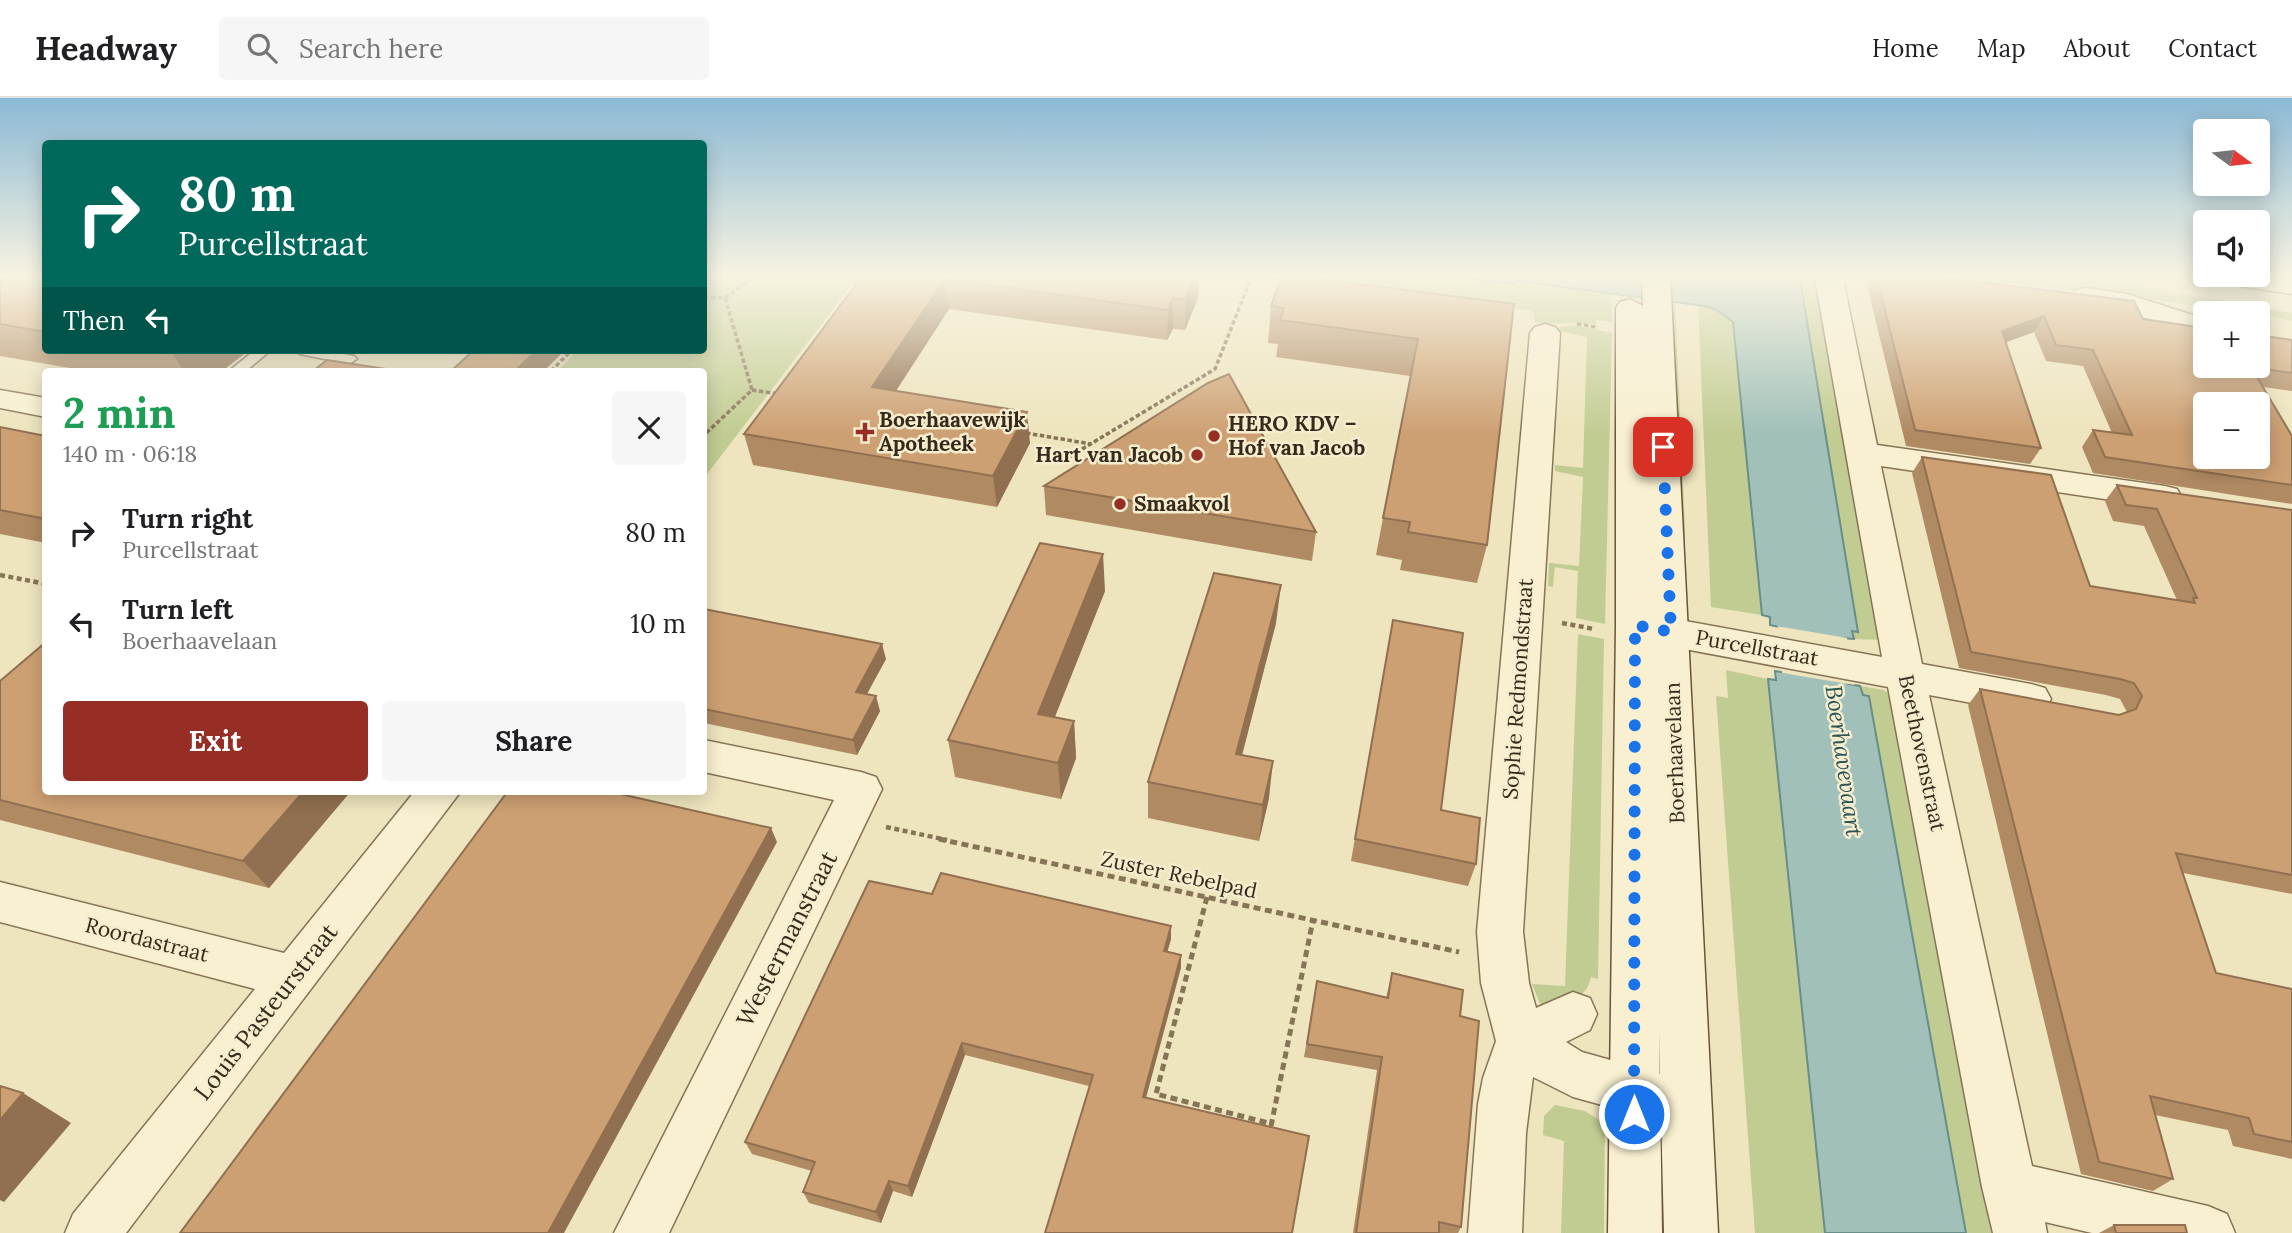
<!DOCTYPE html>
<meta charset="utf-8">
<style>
body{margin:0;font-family:Lora,serif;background:#f6f6f6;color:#202124;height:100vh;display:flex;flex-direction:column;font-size:26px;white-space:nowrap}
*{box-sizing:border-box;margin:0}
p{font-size:23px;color:#757577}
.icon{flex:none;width:38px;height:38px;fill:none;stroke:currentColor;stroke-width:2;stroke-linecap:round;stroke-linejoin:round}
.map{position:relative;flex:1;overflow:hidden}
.sheet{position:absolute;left:42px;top:270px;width:665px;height:427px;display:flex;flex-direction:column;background:#fff;border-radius:7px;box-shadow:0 4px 18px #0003}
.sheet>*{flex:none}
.banner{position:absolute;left:42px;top:42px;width:665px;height:214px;border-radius:7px;box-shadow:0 4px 18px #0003;background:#00695c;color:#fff;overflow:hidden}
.needle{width:46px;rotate:105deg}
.fabs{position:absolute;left:2193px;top:21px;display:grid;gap:14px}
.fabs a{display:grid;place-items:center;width:77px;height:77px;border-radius:7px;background:#fff;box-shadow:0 4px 18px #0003;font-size:35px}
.pin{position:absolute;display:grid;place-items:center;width:60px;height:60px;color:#fff;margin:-30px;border-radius:14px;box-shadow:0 4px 10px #0006}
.me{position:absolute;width:77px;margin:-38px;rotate:0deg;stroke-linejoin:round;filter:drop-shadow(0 0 5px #0008)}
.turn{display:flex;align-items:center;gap:24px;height:147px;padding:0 21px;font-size:32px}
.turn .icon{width:91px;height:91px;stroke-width:2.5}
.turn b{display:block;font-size:49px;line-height:60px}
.then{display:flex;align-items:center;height:66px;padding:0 21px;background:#0003;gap:14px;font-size:26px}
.round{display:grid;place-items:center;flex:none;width:74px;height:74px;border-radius:7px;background:#f6f6f6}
.summary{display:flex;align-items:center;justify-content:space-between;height:119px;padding:0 21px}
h1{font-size:42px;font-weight:700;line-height:52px;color:#1e9e55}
.cta{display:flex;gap:14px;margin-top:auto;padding:14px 21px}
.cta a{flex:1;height:80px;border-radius:7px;background:#962e26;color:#fff;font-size:28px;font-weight:700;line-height:80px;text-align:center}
.cta a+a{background:#f6f6f6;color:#202124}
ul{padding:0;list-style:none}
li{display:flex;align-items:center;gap:21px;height:91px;padding:0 21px}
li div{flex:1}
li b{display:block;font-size:26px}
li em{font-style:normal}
header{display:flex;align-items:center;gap:42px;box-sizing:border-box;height:98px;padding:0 35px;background:#fff;border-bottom:2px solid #e0e0e0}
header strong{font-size:33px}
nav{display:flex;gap:38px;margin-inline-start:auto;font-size:24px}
.search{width:490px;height:63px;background:#f6f6f6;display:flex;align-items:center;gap:18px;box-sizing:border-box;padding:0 24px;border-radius:7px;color:#757577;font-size:26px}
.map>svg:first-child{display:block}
.green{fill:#c1cc92}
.water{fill:#a1c0b9;stroke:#698d87;stroke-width:2}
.pier{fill:#eee4be}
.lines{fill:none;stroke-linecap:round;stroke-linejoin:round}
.lane-casing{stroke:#867457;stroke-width:3}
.street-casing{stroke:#867457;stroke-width:3}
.secondary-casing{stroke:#68553a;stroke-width:3}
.path-far2{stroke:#867457;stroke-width:3.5;stroke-dasharray:4.5 2.5;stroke-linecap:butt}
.path-far1{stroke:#867457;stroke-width:4.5;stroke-dasharray:5 3.5;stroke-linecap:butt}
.path{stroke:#867457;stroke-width:5;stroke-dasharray:7 4.5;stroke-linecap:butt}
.lane{fill:#f9f0d1;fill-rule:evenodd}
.street{fill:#f9f0d1;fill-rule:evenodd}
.secondary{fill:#f9f0d1;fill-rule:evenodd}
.wall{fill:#b08a63}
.shaded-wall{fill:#907050}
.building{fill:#cda073;stroke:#907050;stroke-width:2;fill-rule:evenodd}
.route{stroke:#1a73e8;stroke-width:12;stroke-dasharray:0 21.6}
.poi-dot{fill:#962e26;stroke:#f6edce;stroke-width:2.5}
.labels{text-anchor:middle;stroke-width:5;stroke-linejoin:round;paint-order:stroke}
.poi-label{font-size:21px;font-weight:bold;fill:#362a1c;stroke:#f6edce;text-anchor:start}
.street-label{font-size:21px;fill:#362a1c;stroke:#f6edce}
.water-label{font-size:23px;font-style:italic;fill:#2a5556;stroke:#f6edce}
.near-street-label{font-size:24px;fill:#362a1c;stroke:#f6edce}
</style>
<header>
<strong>Headway</strong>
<div class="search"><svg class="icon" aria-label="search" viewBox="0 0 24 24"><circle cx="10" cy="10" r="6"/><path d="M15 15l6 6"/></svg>Search here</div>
<nav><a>Home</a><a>Map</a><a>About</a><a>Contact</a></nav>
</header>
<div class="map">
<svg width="2292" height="1135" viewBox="0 0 2292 1135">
<rect width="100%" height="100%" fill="#eee4be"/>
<!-- green -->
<g class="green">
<path d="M704,176H860L704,380V273H557L578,252H704Z"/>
<path d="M1262,176H1433L1610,196L1613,224L1596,222V226C1575,224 1555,227 1535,224L1533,213Z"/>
<path d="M1670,176H1674L1685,433L1683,468Z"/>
<path d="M1785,176H1818L1884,542L1854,541L1852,533L1857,534L1801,187Z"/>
<path d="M1941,176H2047L2137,188L2292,215V223L2258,215Z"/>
<path d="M1698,207L1717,211L1733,224L1762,517L1711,509Z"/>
<path d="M1572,227L1612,235L1605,526L1576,520L1578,473L1555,469L1553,489L1548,488L1549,465L1579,468L1583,379L1555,373V367L1583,370L1587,239L1559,233L1560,229Z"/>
<path d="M1578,536L1604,541L1598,881L1591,879C1586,905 1563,903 1541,908L1532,886L1565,888Z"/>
<path d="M1726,572L1768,581L1825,1135H1755L1716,598L1728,600Z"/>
<path d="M1860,588L1884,592L1898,604L1999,1135H1966L1869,598L1863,597Z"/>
<path d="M1555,1007L1585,1013L1605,1026L1604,1135H1561L1564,1043L1543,1037L1544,1018Z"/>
</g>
<!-- water -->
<path class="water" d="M1433,176H1785L1801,187L1858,534L1852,533L1854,541L1841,540L1848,586L1860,588L1863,597L1869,598L1966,1135H1825L1768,581L1776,582L1775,573L1788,575L1783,530L1770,527V519L1762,517L1733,224L1717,212L1705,208L1516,183L1514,186Z"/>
<!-- pier -->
<path class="pier" d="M1777,528L1847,540L1851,583L1855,587L1782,575L1780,532Z"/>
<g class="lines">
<!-- lane casing -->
<g class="lane-casing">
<g id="lane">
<path d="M255,252H271L246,273H229Z"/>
<path d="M293,252H324L354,258L357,261L349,266L300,256Z"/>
</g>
</g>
<!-- street casing -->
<g class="street-casing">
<g id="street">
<path d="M1818,176H1846L1843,181L1877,347L2165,388L2177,391L2182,399L2177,407L2165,410L1881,368L1922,566L2031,586L2045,590L2051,601L2045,612L2031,616L1929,597L2032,1068L2208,1108L2227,1116L2235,1135H2092L2045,1124L2047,1135H1993L1982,1089L1888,589L1636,542L1623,538L1617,528L1623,518L1636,514L1882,559L1815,181Z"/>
<path d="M2086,190L2127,196L2205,221V239L2113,210L2076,204L2072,198L2076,192Z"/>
<path d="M1545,226L1555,229L1560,235L1523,834L1529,885L1536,910L1573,894L1590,900L1597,916L1590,932L1566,944L1582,954L1678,981L1685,998L1678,1015L1660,1023L1573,999L1533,979L1526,1035L1522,1135H1468L1478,1006L1483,980L1496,943L1481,885L1477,834L1530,235L1535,229Z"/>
<path d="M0,292L46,300V319L0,310Z"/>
<path d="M704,642L861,674L876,679L882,691L669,1135H614L834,702L704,674Z"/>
<path d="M415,693H461L126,1135H65L73,1116L255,891L0,824V784L284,855Z"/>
</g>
</g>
<!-- secondary casing -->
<g class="secondary-casing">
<g id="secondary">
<path d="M1642,176H1670L1718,1135H1664L1659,933L1662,1135H1608L1616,527V210L1620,204L1630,201L1643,208Z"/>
<path d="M2268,176L2292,180V196L2220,185L2210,183L2206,177Z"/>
</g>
</g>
<!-- path-far2 -->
<g class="path-far2">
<path d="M1238,176L1285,182"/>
<path d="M704,199L725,200L752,292L704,337"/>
<path d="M725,200L758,176"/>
<path d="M1577,226L1596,229"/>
<path d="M551,273L572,252"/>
<path d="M752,292L779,296"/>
<path d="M1026,335L1091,346"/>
<path d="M1064,362L1215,271L1252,178"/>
</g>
<!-- path-far1 -->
<g class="path-far1">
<path d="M0,477L46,486"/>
<path d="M1562,525L1594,531"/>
<path d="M886,729L947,742"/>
</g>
<!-- path -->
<g class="path">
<path d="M939,741L1459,854"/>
<path d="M1207,799L1156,996L1272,1026"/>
<path d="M1271,1028L1313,822"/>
</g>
<!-- lane -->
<use href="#lane" class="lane"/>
<!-- street -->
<use href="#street" class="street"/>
<!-- secondary -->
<use href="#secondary" class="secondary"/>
</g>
<!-- wall -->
<g class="wall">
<path d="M46,176V252H249L222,273H88L0,258V184Z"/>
<path d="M864,176H1199L1198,200L1185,232L1173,231L1167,242L949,211L896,293L1030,345L997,409L753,367L744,336Z"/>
<path d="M1872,176H1914L2143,221L2292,242V293L2263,289L2292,338V406L2093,375L2082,349L2093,332L2112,335L2083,268L2046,263L2034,234L2006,244L2041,350L2030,366L1906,348L1867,187Z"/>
<path d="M1514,206L1487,447L1477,485L1400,472L1402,462L1376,457L1410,278L1276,259L1278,246L1268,245L1271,208Z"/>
<path d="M0,329L46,338V445L0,436Z"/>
<path d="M1922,359L2090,488L2177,502L2144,428L2113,423L2105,403L2117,387L2292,412V796L2183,775L2216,875L2292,891V1061L2233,1048L2228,1032L2155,1017L2173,1081L2153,1093L2081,1076L1968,607L1980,591L2119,617L2127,614L2120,601L2106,597L1959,570L1912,375Z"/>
<path d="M1044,388L1316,434L1312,463L1046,417Z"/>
<path d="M1105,493L1055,619L1074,623L1076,660L1061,701L955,679L948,642Z"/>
<path d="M704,511L886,561L866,596L880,613L857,657L704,625Z"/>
<path d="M1393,522L1441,712L1476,766L1468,788L1351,763Z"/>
<path d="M1276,525L1242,657L1269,700L1259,743L1148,720V684Z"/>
<path d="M0,583L46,693H351L269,790L0,722Z"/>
<path d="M1171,841L1167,853L1181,857V870L1089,988L965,957L912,1099L893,1093L881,1125L809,1105L803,1094L812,1073L752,1056L745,1044Z"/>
<path d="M1392,875L1460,918L1461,1129L1458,1135H1353L1377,972L1304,959L1317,883L1386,900Z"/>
<path d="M2114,1127L2187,1135H2099Z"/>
</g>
<!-- shaded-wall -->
<g class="shaded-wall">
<path d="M1197,176H1199L1198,200L1185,232V202Z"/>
<path d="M945,181L949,211L878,320L872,289Z"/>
<path d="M1173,200V231L1167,242L1168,212Z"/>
<path d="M2044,218L2034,234L1993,249L2002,233Z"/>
<path d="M177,252H249L222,273H184L172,255Z"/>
<path d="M537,252H565L544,273H515Z"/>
<path d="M1027,314L1030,345L997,409L993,378Z"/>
<path d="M1103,456L1105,493L1041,653L1038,616Z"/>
<path d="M1281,487L1276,525L1233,692L1236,656Z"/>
<path d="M882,546L886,561L860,609L856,594Z"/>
<path d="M876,598L880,613L857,657L853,642Z"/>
<path d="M1074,623L1076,660L1061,701L1058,665Z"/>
<path d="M1273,663L1269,700L1259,743L1263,707Z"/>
<path d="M304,693H351L269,790L243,763Z"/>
<path d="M771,730L777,744L564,1135H548Z"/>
<path d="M1171,828V841L1164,866V853Z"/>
<path d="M1181,857V870L1143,1011V999Z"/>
<path d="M962,945L965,957L912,1099L908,1088Z"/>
<path d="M23,995L71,1025L4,1104L0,1102V1022Z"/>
<path d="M889,1083L893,1093L881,1125L876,1114Z"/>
</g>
<!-- building -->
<g class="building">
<path d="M14,176H46V234L0,226V184Z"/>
<path d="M864,176H1197L1185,202L1173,200L1168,212L945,181L872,289L1027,314L993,378L744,336Z"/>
<path d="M1283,176L1514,206L1487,447L1408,434L1410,424L1383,420L1418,241L1280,222L1284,210L1271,208Z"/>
<path d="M1876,176H1914L2134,203L2143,221L2205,230V268H2258V237L2292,242V275L2251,269L2292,338V387L2105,359L2093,332L2132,337L2093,252L2056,247L2044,218L2002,233L2041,350L1915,332ZM2205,306H2258V359H2205Z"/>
<path d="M153,252H177L172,255Z"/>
<path d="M474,252H537L515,273H451Z"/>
<path d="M327,262L399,273H313Z"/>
<path d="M1229,276L1316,434L1044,388L1208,285Z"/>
<path d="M0,329L46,338V421L0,412Z"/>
<path d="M1922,359L2051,377L2090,488L2195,505L2193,500H2197L2157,411L2126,407L2117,387L2292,412V777L2176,755L2216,875L2292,891V1044L2254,1036L2249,1020L2150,998L2173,1081L2099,1064L1980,591L2119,617L2136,611L2142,598L2134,585L2120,581L1971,554Z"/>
<path d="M1040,445L1103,456L1038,616L1074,623L1058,665L948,642Z"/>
<path d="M1214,475L1281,487L1236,656L1273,663L1263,707L1148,684Z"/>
<path d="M704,511L882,546L856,594L876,598L853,642L704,611Z"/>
<path d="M1393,522L1463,535L1441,712L1480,720L1476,766L1355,741Z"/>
<path d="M46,544V693H304L243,763L0,702V583Z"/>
<path d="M508,693H607L771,730L548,1135H180Z"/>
<path d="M941,775L1171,828L1164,853L1181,857L1143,999L1309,1038L1292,1135H1045L1093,977L962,945L908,1088L889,1083L876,1114L803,1094L815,1064L745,1044L869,783L932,796Z"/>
<path d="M1392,875L1463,892L1460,918L1479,923L1461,1129L1439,1124V1135H1356L1382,959L1307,946L1317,883L1388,900Z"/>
<path d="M0,988L23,995L0,1022Z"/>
<path d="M2114,1127H2185L2187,1135H2116Z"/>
</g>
<!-- sky -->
<linearGradient id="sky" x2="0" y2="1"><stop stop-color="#8bb9d5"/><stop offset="0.53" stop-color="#f7f3e2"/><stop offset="1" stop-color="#f7f3e2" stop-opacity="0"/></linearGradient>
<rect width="2292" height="335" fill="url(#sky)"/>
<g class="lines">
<!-- route -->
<path class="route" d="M1634,1016L1635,527L1671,534L1663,349"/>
</g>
<!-- markers -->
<g class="poi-dot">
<path d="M861.5 323.5h7v7h7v7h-7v7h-7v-7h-7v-7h7z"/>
<circle cx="1214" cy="338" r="7"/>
<circle cx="1197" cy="357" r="7"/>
<circle cx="1120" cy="406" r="7"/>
</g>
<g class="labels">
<!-- poi labels -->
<g class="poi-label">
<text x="879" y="329">Boerhaavewijk<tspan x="879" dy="24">Apotheek</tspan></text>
<text x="1228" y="333">HERO KDV –<tspan x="1228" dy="24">Hof van Jacob</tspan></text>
<text x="1183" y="364" text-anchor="end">Hart van Jacob</text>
<text x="1134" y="413">Smaakvol</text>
</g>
<!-- street labels -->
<g class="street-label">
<text transform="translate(1757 550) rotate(10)" y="7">Purcellstraat</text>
<text transform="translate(1518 591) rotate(-86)" y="7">Sophie Redmondstraat</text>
<text transform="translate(1675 655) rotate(-92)" y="7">Boerhaavelaan</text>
<text transform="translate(1922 655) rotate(78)" y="7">Beethovenstraat</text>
<text transform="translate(1179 777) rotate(12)" y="7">Zuster Rebelpad</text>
<text transform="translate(147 842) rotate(14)" y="7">Roordastraat</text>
</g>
<!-- water labels -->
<g class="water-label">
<text transform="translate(1844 663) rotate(82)" y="8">Boerhavevaart</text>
</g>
<!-- near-street labels -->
<g class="near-street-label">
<text transform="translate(787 841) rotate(-63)" y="8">Westermanstraat</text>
<text transform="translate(266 914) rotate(-52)" y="8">Louis Pasteurstraat</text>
</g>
</g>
</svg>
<div class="fabs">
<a><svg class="needle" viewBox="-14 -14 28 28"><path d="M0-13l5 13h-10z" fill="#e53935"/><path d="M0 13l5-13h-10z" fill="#757577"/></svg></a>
<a><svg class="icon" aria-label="sound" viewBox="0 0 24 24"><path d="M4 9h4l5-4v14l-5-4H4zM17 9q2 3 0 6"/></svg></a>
<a>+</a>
<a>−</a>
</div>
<div class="pin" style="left:1663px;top:349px;background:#d93025"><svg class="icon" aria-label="arrive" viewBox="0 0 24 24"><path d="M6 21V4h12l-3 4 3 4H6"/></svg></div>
<svg class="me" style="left:1634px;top:1016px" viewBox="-20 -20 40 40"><circle r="17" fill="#1a73e8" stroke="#fff" stroke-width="3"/><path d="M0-11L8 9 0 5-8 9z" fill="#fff"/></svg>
<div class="banner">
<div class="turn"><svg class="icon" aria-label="right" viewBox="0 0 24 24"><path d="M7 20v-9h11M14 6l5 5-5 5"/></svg><div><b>80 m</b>Purcellstraat</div></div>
<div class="then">Then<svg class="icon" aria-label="left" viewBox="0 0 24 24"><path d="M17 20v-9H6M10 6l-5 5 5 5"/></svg></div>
</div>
<section class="sheet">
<div class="summary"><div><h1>2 min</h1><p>140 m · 06:18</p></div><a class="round"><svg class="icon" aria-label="close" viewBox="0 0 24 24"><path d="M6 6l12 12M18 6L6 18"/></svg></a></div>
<ul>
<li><svg class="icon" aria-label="right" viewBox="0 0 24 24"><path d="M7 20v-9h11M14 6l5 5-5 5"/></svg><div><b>Turn right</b><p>Purcellstraat</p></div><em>80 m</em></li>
<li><svg class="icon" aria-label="left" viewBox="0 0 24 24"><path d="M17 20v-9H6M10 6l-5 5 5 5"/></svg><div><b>Turn left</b><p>Boerhaavelaan</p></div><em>10 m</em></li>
</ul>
<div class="cta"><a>Exit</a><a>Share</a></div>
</section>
</div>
